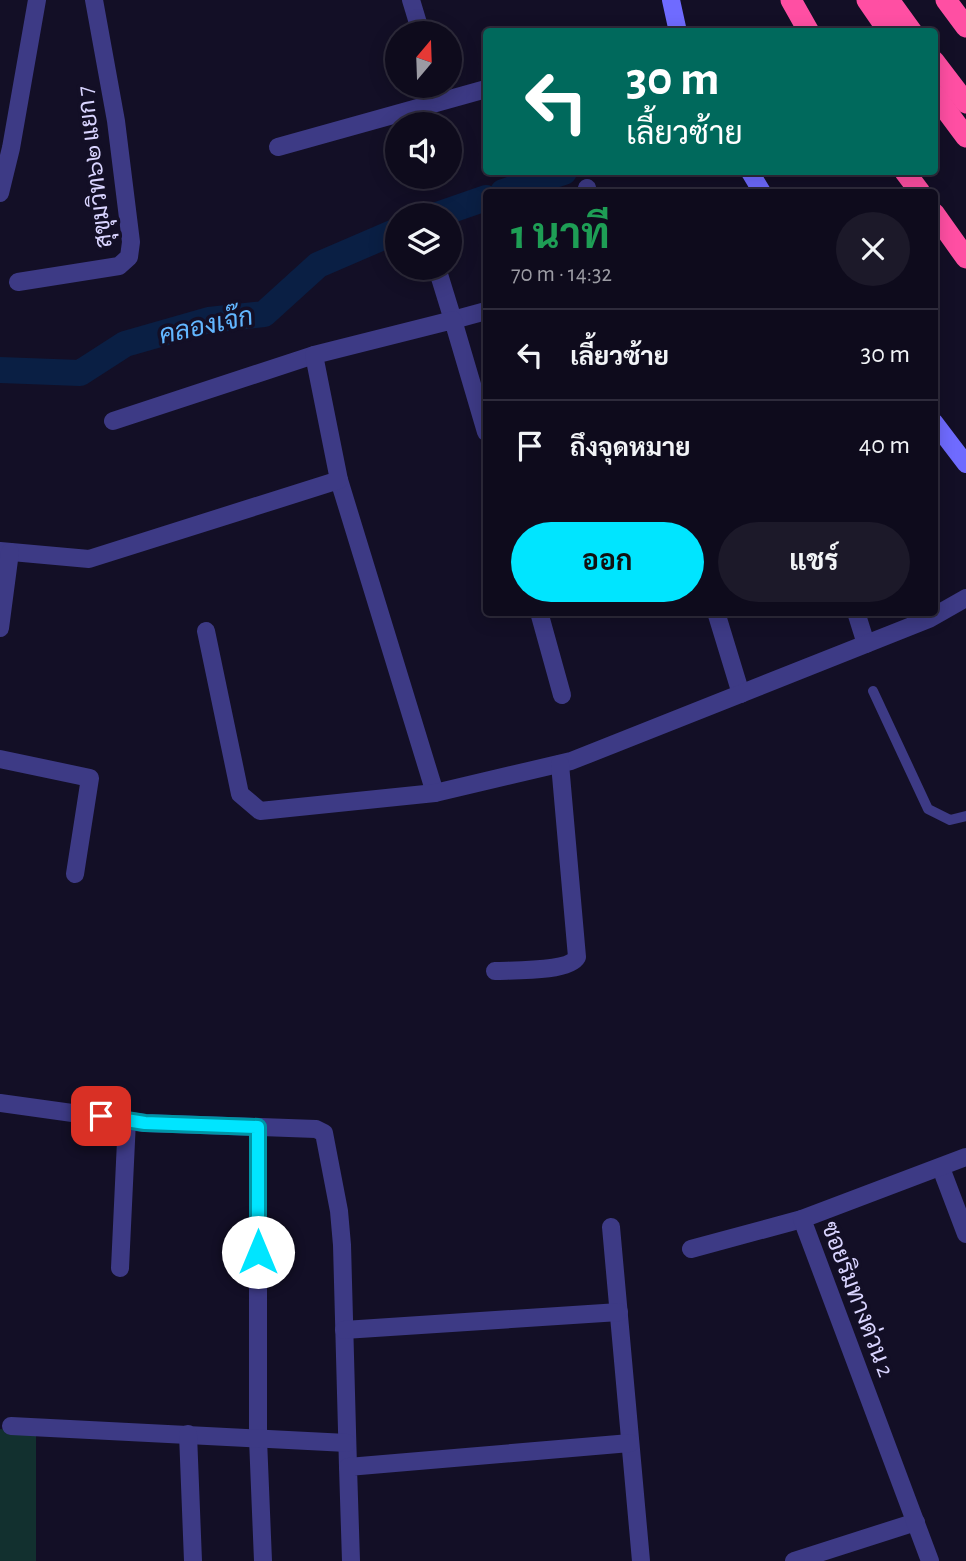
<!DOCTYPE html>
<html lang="th">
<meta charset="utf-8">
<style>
body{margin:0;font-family:"Alegreya Sans",Sarabun,sans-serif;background:#1c1929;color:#f1f3f6;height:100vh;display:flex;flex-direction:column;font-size:26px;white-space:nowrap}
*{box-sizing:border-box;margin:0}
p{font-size:23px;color:#9b9ba3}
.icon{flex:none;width:38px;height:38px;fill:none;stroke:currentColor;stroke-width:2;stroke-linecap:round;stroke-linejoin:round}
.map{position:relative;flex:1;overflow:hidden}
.details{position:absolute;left:483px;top:189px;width:455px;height:427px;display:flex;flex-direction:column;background:#0e0b1c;border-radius:7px;box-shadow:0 4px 18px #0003,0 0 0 2px #2e2b3b}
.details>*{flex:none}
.guide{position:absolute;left:483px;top:28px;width:455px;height:147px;border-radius:7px;box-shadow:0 4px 18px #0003,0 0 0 2px #2e2b3b;background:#00695c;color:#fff;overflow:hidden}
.needle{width:46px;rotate:19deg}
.controls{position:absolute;left:385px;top:21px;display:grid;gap:14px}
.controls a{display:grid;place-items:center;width:77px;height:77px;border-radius:50%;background:#0e0b1c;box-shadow:0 4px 18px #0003,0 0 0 2px #2e2b3b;font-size:35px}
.pin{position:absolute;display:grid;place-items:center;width:60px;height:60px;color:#fff;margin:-30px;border-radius:14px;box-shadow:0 4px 10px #0006}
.me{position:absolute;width:77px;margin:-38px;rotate:0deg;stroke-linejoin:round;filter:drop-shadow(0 0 5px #0008)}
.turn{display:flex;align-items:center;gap:24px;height:147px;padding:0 28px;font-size:32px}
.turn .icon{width:91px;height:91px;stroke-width:2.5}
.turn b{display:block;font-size:49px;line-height:60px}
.round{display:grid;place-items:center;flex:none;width:74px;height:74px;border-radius:37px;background:#1c1929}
.head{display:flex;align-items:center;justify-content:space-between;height:119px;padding:0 28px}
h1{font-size:42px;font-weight:700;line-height:52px;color:#1e9e55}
.cta{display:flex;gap:14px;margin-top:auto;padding:14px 28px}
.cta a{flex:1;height:80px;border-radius:42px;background:#00e5ff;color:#111;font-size:28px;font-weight:700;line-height:80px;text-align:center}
.cta a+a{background:#1c1929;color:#f1f3f6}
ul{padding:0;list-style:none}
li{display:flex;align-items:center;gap:21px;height:91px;padding:0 28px;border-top:2px solid #2e2b3b}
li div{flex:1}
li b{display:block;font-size:26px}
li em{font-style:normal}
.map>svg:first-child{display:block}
.green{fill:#12302f}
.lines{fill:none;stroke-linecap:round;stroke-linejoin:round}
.canal{stroke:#0a1f44;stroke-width:26}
.lane{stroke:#3d3a85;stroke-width:10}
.street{stroke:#3d3a85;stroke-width:18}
.secondary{stroke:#6f6bff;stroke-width:18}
.highway{stroke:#ff4fa3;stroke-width:21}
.route-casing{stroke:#0095a6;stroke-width:18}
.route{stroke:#00e5ff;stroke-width:12}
.labels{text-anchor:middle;stroke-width:7;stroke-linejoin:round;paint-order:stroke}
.street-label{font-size:24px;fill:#d9d4ff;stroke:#130f26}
.water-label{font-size:26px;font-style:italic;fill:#62b6ff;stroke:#130f26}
</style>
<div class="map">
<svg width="966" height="1561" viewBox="0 0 966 1561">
<rect width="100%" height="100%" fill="#130f26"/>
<!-- green -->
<path class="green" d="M0,1429L36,1434V1561H0Z"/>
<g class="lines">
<!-- canal -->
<g class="canal">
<path d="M503,192L564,172"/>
<path d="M437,215L486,198"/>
<path d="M0,370L80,373L125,344L209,320L264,314L318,265L397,231"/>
</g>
<!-- lane -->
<path class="lane" d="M873,691L928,809L950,820L966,816"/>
<!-- street -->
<g class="street">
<path d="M411,0L421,33"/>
<path d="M278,147L486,89"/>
<path d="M587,188L588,192"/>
<path d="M0,193L11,148L37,0"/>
<path d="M437,268L453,320L486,311"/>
<path d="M18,282L119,266L129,257L131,242L116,121L94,0"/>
<path d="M113,421L314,355"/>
<path d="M339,480L435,793"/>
<path d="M0,551L89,559L339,480L314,355L453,320L486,432"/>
<path d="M539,612L562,695"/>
<path d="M716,612L741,694"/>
<path d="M856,612L866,644"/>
<path d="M0,628L10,552"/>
<path d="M206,631L240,794L260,811L435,793L571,761L929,619L966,598"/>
<path d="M0,759L90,778L75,874"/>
<path d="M495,971C513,970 569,972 577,957L560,764"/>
<path d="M0,1103L144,1123L316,1129L324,1133L339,1211L342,1245L348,1467"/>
<path d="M258,1127V1439L263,1561"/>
<path d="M941,1168L966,1234"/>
<path d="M611,1227L641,1561"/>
<path d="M691,1249L802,1219"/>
<path d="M120,1268L127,1120"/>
<path d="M344,1330L619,1312"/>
<path d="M11,1426L347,1443"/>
<path d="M188,1434L193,1561"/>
<path d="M351,1561L348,1467L630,1443"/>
<path d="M794,1561L916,1522"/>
<path d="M930,1561L802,1219L966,1157"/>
</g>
<!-- secondary -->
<g class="secondary">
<path d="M671,0L678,32"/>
<path d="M750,172L762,192"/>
<path d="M934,422L966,464"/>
</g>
<!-- highway -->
<g class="highway">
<path d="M791,0L809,32"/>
<path d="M867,0L889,32"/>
<path d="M889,0L912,32"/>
<path d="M946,0L966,27"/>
<path d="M934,61L966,103"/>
<path d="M934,94L966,137"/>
<path d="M905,172L920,192"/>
<path d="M934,213L966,258"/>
</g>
</g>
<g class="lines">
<!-- route casing -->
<g class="route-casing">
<path id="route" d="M101,1116L145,1123L258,1127V1252"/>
</g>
<!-- route -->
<use href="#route" class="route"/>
</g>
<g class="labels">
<!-- street labels -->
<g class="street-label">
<text transform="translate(94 167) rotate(-97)" y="8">สุขุมวิท๖๒ แยก 7</text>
<text transform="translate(858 1299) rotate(69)" y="8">ซอยริมทางด่วน 2</text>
</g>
<!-- water labels -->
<g class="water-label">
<text transform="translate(206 325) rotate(-12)" y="9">คลองเจ๊ก</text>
</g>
</g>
</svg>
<div class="controls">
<a><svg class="needle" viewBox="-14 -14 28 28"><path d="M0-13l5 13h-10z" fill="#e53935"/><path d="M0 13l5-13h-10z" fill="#9b9ba3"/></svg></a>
<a><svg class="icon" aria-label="sound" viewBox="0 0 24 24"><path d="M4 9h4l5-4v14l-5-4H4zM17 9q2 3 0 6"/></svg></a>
<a><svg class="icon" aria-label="layers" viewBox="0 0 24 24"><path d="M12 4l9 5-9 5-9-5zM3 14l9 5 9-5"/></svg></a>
</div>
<div class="pin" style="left:101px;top:1116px;background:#d93025"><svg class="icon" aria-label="arrive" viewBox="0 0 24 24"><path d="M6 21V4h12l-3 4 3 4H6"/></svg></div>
<svg class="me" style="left:258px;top:1252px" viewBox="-20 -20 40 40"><circle r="19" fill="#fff"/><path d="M0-13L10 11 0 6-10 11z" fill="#00e5ff"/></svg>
<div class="guide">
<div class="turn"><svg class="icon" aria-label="left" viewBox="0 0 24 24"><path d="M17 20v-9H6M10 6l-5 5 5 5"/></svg><div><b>30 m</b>เลี้ยวซ้าย</div></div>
</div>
<section class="details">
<div class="head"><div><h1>1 นาที</h1><p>70 m · 14:32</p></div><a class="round"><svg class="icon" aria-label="close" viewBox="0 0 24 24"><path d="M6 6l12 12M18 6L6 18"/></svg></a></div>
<ul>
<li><svg class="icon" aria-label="left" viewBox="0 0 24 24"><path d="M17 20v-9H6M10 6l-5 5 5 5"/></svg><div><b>เลี้ยวซ้าย</b></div><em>30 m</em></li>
<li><svg class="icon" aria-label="arrive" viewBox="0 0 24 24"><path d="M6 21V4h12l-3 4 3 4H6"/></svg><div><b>ถึงจุดหมาย</b></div><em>40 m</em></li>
</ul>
<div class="cta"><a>ออก</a><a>แชร์</a></div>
</section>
</div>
